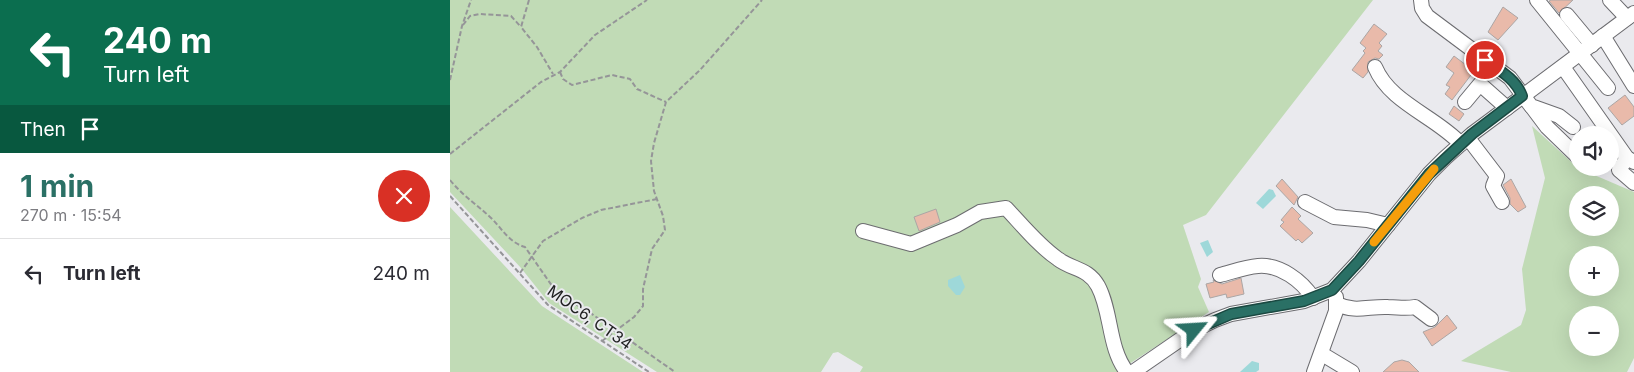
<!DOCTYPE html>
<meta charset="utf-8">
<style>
body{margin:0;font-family:Inter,sans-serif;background:#f2f2f3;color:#2b2b33;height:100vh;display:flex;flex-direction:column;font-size:19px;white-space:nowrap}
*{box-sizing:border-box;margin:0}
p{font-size:16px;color:#7c7c81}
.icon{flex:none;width:28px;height:28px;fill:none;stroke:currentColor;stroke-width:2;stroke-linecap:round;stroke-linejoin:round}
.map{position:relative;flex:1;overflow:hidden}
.side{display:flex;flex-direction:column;background:#fff;width:450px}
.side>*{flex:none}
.guide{background:#0b6e4f;color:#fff;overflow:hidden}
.buttons{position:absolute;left:1119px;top:126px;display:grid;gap:10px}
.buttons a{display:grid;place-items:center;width:50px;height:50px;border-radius:50%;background:#fff;box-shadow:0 5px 20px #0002;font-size:25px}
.pin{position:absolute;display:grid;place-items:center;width:42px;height:42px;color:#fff;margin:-21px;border:2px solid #fff;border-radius:50%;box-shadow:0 1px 5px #0007}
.me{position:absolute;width:55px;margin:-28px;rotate:63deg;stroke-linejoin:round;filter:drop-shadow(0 0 4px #0008)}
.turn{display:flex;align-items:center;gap:18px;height:105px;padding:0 20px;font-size:22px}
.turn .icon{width:65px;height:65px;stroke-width:2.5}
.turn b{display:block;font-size:35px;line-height:42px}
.then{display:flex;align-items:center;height:48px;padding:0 20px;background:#0003;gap:10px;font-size:19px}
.round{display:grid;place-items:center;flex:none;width:52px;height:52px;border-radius:26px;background:#f2f2f3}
.headline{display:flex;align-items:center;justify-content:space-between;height:85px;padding:0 20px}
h1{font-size:30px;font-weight:700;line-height:38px;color:#2a7065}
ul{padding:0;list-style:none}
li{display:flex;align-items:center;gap:15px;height:70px;padding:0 20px;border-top:1px solid #e1e1e2}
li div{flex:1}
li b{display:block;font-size:19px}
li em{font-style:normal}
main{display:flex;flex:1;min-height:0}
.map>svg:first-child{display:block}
.green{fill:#c1dbb6;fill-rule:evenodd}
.water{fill:#9ed8d9}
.building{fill:#e9baaa;stroke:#aba6a5}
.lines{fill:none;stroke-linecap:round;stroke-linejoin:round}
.minor-casing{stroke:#6c6c70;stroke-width:16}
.path{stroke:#959598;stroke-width:2;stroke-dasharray:5 2.5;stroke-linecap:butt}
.minor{stroke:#fff;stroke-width:14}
.route-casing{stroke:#1b4942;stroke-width:12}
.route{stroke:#2a7065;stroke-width:9}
.slow{stroke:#f59e0b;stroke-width:9}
.labels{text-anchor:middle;stroke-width:4;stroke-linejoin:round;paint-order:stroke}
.street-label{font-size:16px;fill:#212122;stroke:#eaeaee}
</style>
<main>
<section class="side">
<div class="guide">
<div class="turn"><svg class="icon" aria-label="left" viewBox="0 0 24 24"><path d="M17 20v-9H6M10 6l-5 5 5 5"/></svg><div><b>240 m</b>Turn left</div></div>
<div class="then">Then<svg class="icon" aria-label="arrive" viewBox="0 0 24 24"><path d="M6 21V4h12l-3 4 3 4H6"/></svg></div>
</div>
<div class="headline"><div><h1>1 min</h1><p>270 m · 15:54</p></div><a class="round" style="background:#d93025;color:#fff"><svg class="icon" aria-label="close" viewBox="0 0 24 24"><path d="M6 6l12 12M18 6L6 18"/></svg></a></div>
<ul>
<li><svg class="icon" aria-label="left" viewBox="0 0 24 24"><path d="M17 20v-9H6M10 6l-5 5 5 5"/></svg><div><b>Turn left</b></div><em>240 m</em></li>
</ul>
</section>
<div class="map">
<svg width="1184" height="372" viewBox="0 0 1184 372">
<rect width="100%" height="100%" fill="#eaeaee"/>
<!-- green -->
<g class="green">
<path d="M0,0H923L756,215L733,225L751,279L748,287L759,312L679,364L673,372H410L413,367L388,352L383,353L371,372H207L99,303L71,268L0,192ZM157,320L170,329L163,333L154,325V322Z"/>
<path d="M1082,126L1128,168L1184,192V358L1177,372H1061L1011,361L1071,325L1076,310L1072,269L1095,178ZM1128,195H1160V228H1128ZM1128,255H1160V288H1128ZM1128,315H1160V348H1128Z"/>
<path d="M0,207L92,306L193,372H0Z"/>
</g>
<!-- water -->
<g class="water">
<path d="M819,189L823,190L826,196L813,209L806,203Z"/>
<path d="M758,240L763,252L757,257L750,243Z"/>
<path d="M510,275L515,287L510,295H506L498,286V280Z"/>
<path d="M802,361L809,363V370L806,372H790Z"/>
</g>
<!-- building -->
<g class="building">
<path d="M1101,0H1123L1109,13L1099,1Z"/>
<path d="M1053,7L1068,18L1048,40L1038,32Z"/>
<path d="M924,24L937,34L929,43L932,46L928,51L933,55L929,59L925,58L918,62V72L913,78L902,70L915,53L913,51L916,48L910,43Z"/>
<path d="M1004,56L1024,71L1002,100L995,94L1000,87L996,85L1004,73L996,67Z"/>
<path d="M1175,95L1184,107V116L1172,125L1158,108Z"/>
<path d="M1004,106L1014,114L1009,121L999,114Z"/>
<path d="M832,179L848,197L844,205L826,186Z"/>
<path d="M1061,179L1076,207L1068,212L1060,204V198L1053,185Z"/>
<path d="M842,207L851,216L848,219L863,233L852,243L848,239L846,241L830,226L834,222L831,220Z"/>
<path d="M486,209L490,222L469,231L464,217Z"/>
<path d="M791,278L794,294L777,298L776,294L760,298L756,284L764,282L763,280L772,284Z"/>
<path d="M997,315L1007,328L982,346L973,332L985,327Z"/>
<path d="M952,360L959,362L969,372H933L944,362Z"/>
</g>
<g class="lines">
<!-- minor casing -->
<g class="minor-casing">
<g id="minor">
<path d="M971,0L972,8L977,16L1060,78L1081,106L1109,116L1123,127"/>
<path d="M1087,0L1158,88"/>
<path d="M1160,0L1177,18"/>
<path d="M1117,15L1142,45"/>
<path d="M1153,36L1184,86"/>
<path d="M925,67C940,103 985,116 1011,144"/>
<path d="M1113,67L1177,158L1184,162"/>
<path d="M1015,102L1030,84L1057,108"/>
<path d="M1082,107L1097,127L1128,157"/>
<path d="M1018,138L1047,176L1043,186L1052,202"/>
<path d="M1177,158L1169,170L1184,183"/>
<path d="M855,202L884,217L917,220L938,225"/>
<path d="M413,231L461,244L507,225L530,212L556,208C572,225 589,246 608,259C623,270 638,268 648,286C662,312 658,348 677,372"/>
<path d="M770,275C782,272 795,267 808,266C830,264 852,281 863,298"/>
<path d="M887,304C905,313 919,306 938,307C948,307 954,309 965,307L981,319"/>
<path d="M872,354L902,372"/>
<path d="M683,372L744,330L765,320L781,314L854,301L882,290L909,261L979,174L995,158L1022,134L1184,13"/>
<path d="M864,372L886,311V297"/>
</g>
</g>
<!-- path -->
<g class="path">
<path d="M79,0L71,27L87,47L103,74"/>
<path d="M13,25L20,16L30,14L61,16L71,27"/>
<path d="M110,72L113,79L122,85L162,75L180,79L187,89L216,102"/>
<path d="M0,80L12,26L21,0"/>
<path d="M0,154L91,82L110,72L145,35L197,0"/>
<path d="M0,180C12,195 26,204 40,217C52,228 58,242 75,247L107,293L139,312L225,372"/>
<path d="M0,196L98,305L199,372"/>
<path d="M70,273L93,241L132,218L151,210L207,199"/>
<path d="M152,341L184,317L193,306V289L202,249L215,230L213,216L204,191L201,161L204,143L216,102L250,70L312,0"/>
</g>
<!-- minor -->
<use href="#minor" class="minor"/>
</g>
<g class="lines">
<!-- route casing -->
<g class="route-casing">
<path id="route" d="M744,330L781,314L854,301L882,290L909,261L979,174L1022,134L1072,96C1066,79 1049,70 1035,60"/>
</g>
<!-- route -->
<use href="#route" class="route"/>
<!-- slow -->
<path class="slow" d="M924,242L984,169"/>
</g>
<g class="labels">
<!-- street labels -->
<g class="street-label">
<text transform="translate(140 317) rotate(35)" y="6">MOC6, CT34</text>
</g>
</g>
</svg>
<div class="buttons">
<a><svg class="icon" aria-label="sound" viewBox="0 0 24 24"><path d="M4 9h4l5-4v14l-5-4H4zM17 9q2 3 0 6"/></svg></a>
<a><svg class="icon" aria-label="layers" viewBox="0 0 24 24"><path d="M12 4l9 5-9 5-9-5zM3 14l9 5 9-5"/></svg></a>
<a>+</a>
<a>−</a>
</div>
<div class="pin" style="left:1035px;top:60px;background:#d93025"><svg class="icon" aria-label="arrive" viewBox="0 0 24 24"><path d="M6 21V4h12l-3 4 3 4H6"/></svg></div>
<svg class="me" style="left:744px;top:330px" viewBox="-20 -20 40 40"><path d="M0-17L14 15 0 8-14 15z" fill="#2a7065" stroke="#fff" stroke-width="4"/></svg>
</div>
</main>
